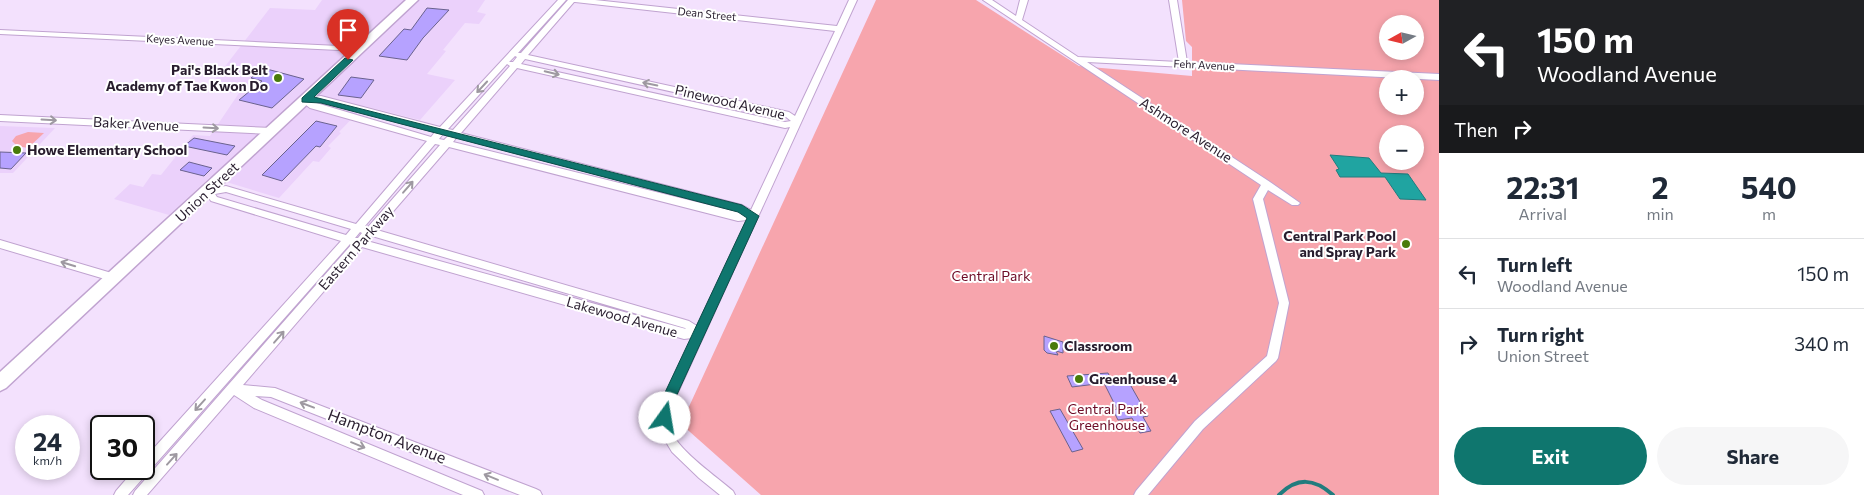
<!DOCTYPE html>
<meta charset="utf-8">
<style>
body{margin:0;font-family:Commissioner,sans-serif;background:#f6f6f7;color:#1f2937;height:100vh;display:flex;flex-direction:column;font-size:19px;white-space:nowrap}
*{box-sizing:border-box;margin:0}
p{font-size:16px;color:#747a83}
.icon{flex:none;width:28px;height:28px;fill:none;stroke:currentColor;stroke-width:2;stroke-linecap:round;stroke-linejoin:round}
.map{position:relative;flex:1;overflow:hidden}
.details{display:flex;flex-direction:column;background:#fff;width:425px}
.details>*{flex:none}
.guide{background:#202124;color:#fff;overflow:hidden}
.needle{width:32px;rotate:262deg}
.controls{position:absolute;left:1379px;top:15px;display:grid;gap:10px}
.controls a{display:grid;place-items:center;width:45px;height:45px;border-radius:50%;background:#fff;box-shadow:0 2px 8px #0003;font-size:25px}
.speed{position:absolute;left:15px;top:415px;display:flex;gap:10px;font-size:25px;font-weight:700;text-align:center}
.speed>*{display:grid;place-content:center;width:65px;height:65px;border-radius:50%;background:#fff;box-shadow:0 2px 8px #0003;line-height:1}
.speed small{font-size:12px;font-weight:400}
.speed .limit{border:2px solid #111;border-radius:8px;background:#fff;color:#111}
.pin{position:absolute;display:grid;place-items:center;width:42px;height:42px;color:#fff;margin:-51px -21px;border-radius:50% 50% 50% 0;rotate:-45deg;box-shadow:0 0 5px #0007}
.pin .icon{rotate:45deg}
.me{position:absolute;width:55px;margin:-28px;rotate:13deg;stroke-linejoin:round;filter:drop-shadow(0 0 4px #0008)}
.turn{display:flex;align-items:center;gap:18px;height:105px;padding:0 15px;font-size:22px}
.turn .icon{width:65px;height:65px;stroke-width:2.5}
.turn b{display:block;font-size:35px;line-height:42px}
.then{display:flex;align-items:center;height:48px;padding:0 15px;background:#0003;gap:10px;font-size:19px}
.eta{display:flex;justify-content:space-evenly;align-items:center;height:85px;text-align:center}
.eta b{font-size:30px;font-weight:700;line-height:35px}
.action{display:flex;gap:10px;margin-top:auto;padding:10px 15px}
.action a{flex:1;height:58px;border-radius:30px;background:#0f766e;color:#fff;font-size:20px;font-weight:700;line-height:58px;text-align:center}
.action a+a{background:#f6f6f7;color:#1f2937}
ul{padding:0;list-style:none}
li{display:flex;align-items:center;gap:15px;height:70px;padding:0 15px;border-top:1px solid #e0e1e3}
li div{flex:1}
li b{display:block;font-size:19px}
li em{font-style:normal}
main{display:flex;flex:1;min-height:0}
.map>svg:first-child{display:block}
.built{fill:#ebd1fb}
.green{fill:#f7a5ad;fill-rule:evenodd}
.water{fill:#20a4a1;stroke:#227c7e}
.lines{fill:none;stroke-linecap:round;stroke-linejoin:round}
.stream{stroke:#227c7e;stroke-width:4}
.building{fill:#b6a2ff;stroke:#6a628e}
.minor-casing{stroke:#c0a3d0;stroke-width:2}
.secondary-casing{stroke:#c0a3d0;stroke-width:3}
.minor{fill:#fff;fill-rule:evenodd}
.secondary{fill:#fff;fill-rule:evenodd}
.oneway{stroke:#9e99a1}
.route{fill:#0f766e;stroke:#0a4d48}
.poi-dot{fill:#487b0b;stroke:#fff;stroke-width:2}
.labels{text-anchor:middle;stroke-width:4;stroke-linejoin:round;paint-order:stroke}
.far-street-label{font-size:11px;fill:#281d2e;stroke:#fff}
.poi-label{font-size:14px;font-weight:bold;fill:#281d2e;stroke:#fff;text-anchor:start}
.street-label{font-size:14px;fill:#281d2e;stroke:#fff}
.park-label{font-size:14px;fill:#6d0b26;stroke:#fff}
.near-street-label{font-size:16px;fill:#281d2e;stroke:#fff}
</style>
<main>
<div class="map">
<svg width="1439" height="495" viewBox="0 0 1439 495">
<rect width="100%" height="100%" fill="#f3e1fd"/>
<!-- built -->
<g class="built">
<path d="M322,0H485L477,12L486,14L479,24L465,23L443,50L446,51L427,74L455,80L420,120L364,106L339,132L341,133L328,146L331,148L319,162L313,161L279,198L210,177L169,215L114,199L130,184L143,187L152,174L161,175L193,135L210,136L239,93L223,92L228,83L213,82L270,8L315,10Z"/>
<path d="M0,126L55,128L13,173H0Z"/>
</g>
<!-- green -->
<g class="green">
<path d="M876,0H976L1079,66L1192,76V47L1186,41L1182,0H1439V495H761L681,424ZM1388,24H1415V51H1388ZM1388,79H1415V106H1388ZM1388,134H1415V161H1388Z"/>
<path d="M28,132L44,133L28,148L17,146L12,141L16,136Z"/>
</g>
<!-- water -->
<path class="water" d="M1330,155L1369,158L1381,173L1408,174L1426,200L1400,199L1385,177H1340L1336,170L1339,169Z"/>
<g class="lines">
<!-- stream -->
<path class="stream" d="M1279,495C1297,477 1314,478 1333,495"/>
</g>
<!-- building -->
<g class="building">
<path d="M427,8L449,10L423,38L407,60L379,56L404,29L411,30Z"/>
<path d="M263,68L304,79L272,108L239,100L262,81L251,78Z"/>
<path d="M351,77L374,80L361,98L338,95Z"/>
<path d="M316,121L337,126L320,147L316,146L282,181L262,175Z"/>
<path d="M194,138L235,146L227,155L184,146Z"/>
<path d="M0,152L26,153L11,169L0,168Z"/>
<path d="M189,162L212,168L204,176L180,170Z"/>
<path d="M1044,336L1063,342V353L1056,351L1058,355L1047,353L1044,350Z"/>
<path d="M1108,373L1112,381L1127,379L1148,416L1143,417L1151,431L1140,433L1132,418L1118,420L1113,410L1117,409L1104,383L1072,387L1067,376Z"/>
<path d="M1060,409L1083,449L1072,452L1050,411Z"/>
</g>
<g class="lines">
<!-- minor casing -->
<g class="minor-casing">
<g id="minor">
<path d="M558,0H566L518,53H521L568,0H595L837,26L849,0H857L674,401C672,410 669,422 672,432C678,450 718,478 733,491L735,495H720L699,478L672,452L660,432L659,420L662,401L692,338L684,339L362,247L243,385L275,388L536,489L540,491L542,495H520L271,397L255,396L262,400L482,491L484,495H463L254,408L234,395L147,495H133L135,491L352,244H350L128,495H114L116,491L135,469H144V459L341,241L211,201L204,191L206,189L226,186L356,224L427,141L310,108L302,102V98L321,96L440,127ZM574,2H575L835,31L795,116L789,112L528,55ZM515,56L517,57L513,62H509ZM525,59L786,117L791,121L785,122L521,64ZM507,64L510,66L453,130L448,129ZM517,68L785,128L790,127L751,210L742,205L461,133ZM313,102H321L435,132L431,137ZM443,134L449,135L444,140L439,139ZM457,137L739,212L741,213L453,142ZM435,144L440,145L368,227L365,226ZM449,147L738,221L747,220L697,326L689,321L377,230ZM226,192L351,229L346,235L217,197L215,194ZM360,232L362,233L358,238H355ZM372,236L685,328L686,329L367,241Z"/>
<path d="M983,0H992L1016,16L1020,0H1028L1022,20L1078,57L1179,62L1169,0H1177L1187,62L1439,74V80L1087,62L1270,182L1300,203L1298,205H1292L1268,190L1263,199L1289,303L1278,358L1276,361L1203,429L1148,495H1134L1136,491L1195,421L1267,356L1279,303L1253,199L1261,185Z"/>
<path d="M0,30L360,47L364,49L360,51L0,34Z"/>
<path d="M0,115L272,128L276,131L272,134L0,121Z"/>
<path d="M0,240L115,274L119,275L120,278L119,281L115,282L0,248Z"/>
</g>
</g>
<!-- secondary casing -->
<g class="secondary-casing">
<path id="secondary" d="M406,0H418L6,388L0,391V372Z"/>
</g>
<!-- minor -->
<use href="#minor" class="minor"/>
<!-- secondary -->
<use href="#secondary" class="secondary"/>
</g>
<!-- one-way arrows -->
<defs><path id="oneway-shaft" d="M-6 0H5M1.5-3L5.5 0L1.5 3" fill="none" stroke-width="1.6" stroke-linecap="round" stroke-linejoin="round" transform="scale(1.25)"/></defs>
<g class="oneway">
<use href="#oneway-shaft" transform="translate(552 73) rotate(13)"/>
<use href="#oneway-shaft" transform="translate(650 84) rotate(-168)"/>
<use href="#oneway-shaft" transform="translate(482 87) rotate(133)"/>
<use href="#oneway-shaft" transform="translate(49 120) rotate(3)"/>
<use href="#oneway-shaft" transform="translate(211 128) rotate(3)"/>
<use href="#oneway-shaft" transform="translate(408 187) rotate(-49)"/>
<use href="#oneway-shaft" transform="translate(68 264) rotate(-163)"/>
<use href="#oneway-shaft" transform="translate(279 337) rotate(-49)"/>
<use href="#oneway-shaft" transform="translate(200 405) rotate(132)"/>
<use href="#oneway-shaft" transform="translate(307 405) rotate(-159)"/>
<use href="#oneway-shaft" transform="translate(358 445) rotate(22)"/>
<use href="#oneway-shaft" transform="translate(172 459) rotate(-48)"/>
<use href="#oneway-shaft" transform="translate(491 477) rotate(-158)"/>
</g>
<!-- route -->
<path class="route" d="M345,58L353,60L314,97L742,205L759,216L674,401L670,423L665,424L660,423L658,418L661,401L747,218L738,212L321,103L302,102V98Z"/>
<!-- markers -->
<g class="poi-dot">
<circle cx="278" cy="78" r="5"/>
<circle cx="17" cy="150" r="5"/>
<circle cx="1406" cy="244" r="5"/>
<circle cx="1054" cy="346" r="5"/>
<circle cx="1079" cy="379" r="5"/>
</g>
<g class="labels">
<!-- far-street labels -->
<g class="far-street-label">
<text transform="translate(707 14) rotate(6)" y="4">Dean Street</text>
<text transform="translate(180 40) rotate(3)" y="4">Keyes Avenue</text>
<text transform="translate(1204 65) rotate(3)" y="4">Fehr Avenue</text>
</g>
<!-- poi labels -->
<g class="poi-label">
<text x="268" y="75" text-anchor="end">Pai's Black Belt<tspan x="268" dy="16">Academy of Tae Kwon Do</tspan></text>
<text x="27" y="155">Howe Elementary School</text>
<text x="1396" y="241" text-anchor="end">Central Park Pool<tspan x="1396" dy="16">and Spray Park</tspan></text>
<text x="1064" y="351">Classroom</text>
<text x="1089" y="384">Greenhouse 4</text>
</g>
<!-- street labels -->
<g class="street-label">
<text transform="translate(730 102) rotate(13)" y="5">Pinewood Avenue</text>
<text transform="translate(136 124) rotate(3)" y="5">Baker Avenue</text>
<text transform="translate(1186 130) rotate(33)" y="5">Ashmore Avenue</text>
<text transform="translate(207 192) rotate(-43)" y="5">Union Street</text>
<text transform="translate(356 248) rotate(-49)" y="5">Eastern Parkway</text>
<text transform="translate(622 317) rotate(16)" y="5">Lakewood Avenue</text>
</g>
<!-- park labels -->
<g class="park-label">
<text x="991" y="281">Central Park</text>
<text x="1107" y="414">Central Park<tspan x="1107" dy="16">Greenhouse</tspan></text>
</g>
<!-- near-street labels -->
<g class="near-street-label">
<text transform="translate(387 436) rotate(21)" y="6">Hampton Avenue</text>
</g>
</g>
</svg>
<div class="controls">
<a><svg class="needle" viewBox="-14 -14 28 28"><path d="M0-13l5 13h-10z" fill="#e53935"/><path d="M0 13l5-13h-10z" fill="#747a83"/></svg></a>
<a>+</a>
<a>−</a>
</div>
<div class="speed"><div>24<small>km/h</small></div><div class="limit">30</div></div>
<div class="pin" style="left:348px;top:60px;background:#d93025"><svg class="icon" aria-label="arrive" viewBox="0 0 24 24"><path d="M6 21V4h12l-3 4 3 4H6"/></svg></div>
<svg class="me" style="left:665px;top:418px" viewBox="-20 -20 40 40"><circle r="19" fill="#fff"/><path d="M0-13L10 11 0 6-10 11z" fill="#0f766e"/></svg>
</div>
<section class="details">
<div class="guide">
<div class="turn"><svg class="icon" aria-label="left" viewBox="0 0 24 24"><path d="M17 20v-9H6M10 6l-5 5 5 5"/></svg><div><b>150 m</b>Woodland Avenue</div></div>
<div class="then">Then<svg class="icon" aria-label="right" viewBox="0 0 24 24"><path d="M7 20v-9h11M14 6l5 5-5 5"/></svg></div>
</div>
<div class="eta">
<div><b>22:31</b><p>Arrival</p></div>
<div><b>2</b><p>min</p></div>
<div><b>540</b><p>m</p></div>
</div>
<ul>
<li><svg class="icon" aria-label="left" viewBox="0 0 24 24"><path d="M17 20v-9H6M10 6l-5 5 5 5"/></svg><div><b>Turn left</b><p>Woodland Avenue</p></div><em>150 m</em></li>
<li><svg class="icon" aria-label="right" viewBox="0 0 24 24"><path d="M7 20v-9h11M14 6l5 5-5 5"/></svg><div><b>Turn right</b><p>Union Street</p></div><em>340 m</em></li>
</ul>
<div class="action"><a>Exit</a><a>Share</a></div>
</section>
</main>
